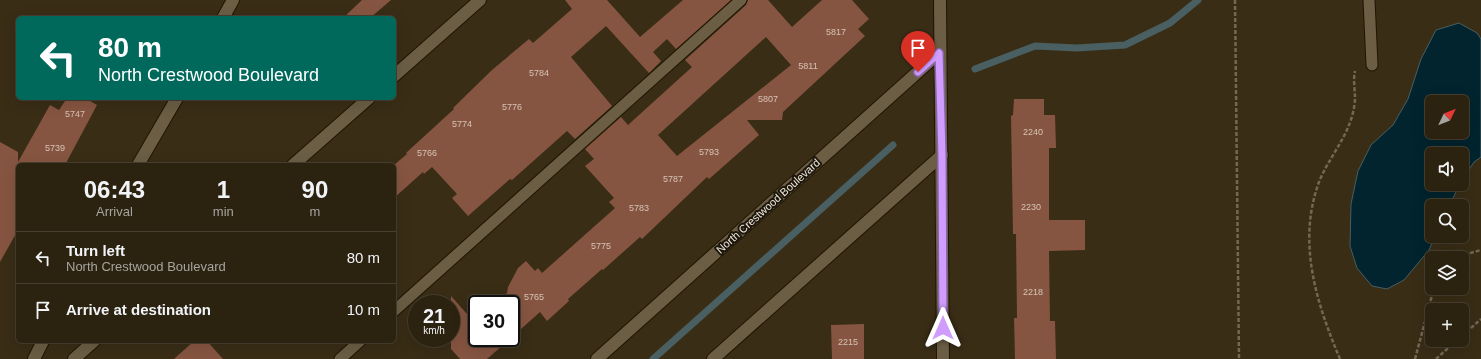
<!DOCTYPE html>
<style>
body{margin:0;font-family:Helvetica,sans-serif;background:#332a19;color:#f1f3f6;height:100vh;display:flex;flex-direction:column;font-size:15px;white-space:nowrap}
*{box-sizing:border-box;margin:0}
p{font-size:13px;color:#a6a49f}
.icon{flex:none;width:22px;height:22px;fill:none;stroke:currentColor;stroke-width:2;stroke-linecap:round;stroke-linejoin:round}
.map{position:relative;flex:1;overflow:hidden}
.side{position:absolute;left:16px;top:163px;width:380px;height:180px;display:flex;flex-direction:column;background:#2b2210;border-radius:6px;box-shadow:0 4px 16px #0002,0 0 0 1px #473f30}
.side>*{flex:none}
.banner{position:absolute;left:16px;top:16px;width:380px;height:84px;border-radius:6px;box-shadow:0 4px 16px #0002,0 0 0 1px #473f30;background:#00695c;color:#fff;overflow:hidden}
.needle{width:26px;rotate:47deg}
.tools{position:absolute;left:1425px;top:95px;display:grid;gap:8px}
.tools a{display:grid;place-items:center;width:44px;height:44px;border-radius:6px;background:#2b2210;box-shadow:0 4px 16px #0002,0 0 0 1px #473f30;font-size:20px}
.speed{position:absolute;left:408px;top:295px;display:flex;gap:8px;font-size:20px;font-weight:700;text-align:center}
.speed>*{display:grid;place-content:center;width:52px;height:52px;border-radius:50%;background:#2b2210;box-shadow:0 4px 16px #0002,0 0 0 1px #473f30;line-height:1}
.speed small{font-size:10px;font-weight:400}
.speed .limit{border:2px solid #111;border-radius:6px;background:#fff;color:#111}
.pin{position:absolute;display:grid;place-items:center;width:34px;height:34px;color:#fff;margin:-41px -17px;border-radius:50% 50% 50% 0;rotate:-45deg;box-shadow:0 0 4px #0007}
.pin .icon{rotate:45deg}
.me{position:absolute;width:44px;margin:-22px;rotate:0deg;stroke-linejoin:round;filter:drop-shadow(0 0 3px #0008)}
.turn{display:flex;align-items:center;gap:14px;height:84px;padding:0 16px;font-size:18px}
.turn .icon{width:52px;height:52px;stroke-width:2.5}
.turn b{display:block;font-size:28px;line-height:34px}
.eta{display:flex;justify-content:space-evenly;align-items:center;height:68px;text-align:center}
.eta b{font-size:24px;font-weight:600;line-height:28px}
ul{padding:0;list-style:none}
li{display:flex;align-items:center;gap:12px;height:52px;padding:0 16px;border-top:1px solid #473f30}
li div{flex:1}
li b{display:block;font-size:15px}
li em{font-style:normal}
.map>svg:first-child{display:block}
.water{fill:#01242e;stroke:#495f62;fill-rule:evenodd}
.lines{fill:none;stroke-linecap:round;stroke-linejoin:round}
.stream{stroke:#495f62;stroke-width:7}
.building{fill:#865541;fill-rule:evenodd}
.lane-casing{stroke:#201501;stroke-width:13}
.street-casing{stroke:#201501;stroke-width:14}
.path{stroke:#726853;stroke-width:2.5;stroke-dasharray:4 2;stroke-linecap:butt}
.lane{stroke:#6b5e45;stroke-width:11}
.street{stroke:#6b5e45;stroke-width:12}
.route-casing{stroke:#8766a6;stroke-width:10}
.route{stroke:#d09dff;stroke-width:7}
.labels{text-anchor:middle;stroke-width:4;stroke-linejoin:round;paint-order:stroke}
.number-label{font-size:9px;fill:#d6c3b4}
.street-label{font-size:11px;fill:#f0e8da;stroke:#1c160c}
</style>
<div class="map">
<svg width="1481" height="359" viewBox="0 0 1481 359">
<rect width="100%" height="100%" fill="#392d16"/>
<!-- water -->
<path class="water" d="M1459,23L1477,33L1481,39V157L1474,162L1462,181V154H1432V184H1460L1449,206H1432V236H1435L1429,250L1404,280L1387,289L1372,286L1357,268L1350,246L1351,204L1358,171L1371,145L1393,125L1408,99L1421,59L1436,30ZM1432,102H1462V132H1432Z"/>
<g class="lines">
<!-- stream -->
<g class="stream">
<path d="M975,69L1035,46L1077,48L1125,45L1170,23L1198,0"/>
<path d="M653,359L893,145"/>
</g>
</g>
<!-- building -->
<g class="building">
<path d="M362,0H391L370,18H343Z"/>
<path d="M565,0H607L640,37L683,0H731L676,49L667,39L653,52L661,61L649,73L606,26L571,57L612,106L575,139L567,131L512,180L510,179L468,216L452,198L457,194L432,167L424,174L423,172L394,198V165L407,154L406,153L454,109L453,108L492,70L529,39L533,43L572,9Z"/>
<path d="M748,0H768L792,27L822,0H852L869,19L858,29L865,36L783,112L782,120H747L759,135L709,179L707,177L642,239L640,237L603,270L602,269L568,299L569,301L547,321L540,312L511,338V304H496L507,293L508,287L518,268L526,261L535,271L538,268L542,273L615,208L609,202L614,198L585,166L594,159L585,149L621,117L628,125L692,67L685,60L746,5ZM766,37L791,65L677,156L658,135Z"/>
<path d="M67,98H85L97,105L65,165H18V230L0,262V142L18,152V162L50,105L59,110Z"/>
<path d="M1014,99H1044V115H1055L1056,148H1049V220H1085V250L1049,251L1050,321H1055L1056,359H1015L1014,318H1017L1016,234H1013L1011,116L1013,115Z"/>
<path d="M451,296L475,323L477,320V338H511L487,359H460L451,349Z"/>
<path d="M864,324V359H832L831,325Z"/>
<path d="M194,341H207L223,359H174Z"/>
</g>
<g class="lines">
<!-- lane casing -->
<g class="lane-casing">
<g id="lane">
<path d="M1369,0L1372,65"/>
<path d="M394,311L741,0"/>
<path d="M340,359L360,341"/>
</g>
</g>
<!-- street casing -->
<g class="street-casing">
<g id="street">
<path d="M940,0L943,359"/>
<path d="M223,18L233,0"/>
<path d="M394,76L480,0"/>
<path d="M138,165L177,98"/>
<path d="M293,165L369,98"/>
<path d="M34,359L43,341"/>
<path d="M74,359L94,341"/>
<path d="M597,359L939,53"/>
<path d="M713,359L942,155"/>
</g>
</g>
<!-- path -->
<g class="path">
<path d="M1235,0L1239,359"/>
<path d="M1459,258L1467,254L1481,250"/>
<path d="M1462,336L1481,319"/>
<path d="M1340,359C1316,302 1297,242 1319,182C1327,162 1341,145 1349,125C1352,118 1355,106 1355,98C1355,90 1353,79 1355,71"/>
<path d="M1415,359L1434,288"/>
<path d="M1436,359L1457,340"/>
</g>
<!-- lane -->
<use href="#lane" class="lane"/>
<!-- street -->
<use href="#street" class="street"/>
</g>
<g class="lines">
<!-- route casing -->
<g class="route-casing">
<path id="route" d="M918,72L939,53L942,155L943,328"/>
</g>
<!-- route -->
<use href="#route" class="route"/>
</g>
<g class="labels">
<!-- number labels -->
<g class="number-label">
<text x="836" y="35">5817</text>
<text x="808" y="69">5811</text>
<text x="539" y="76">5784</text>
<text x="768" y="102">5807</text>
<text x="512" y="110">5776</text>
<text x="75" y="117">5747</text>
<text x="462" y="127">5774</text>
<text x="1033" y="135">2240</text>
<text x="55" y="151">5739</text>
<text x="709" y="155">5793</text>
<text x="427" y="156">5766</text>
<text x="673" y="182">5787</text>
<text x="1031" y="210">2230</text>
<text x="639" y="211">5783</text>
<text x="601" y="249">5775</text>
<text x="1033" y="295">2218</text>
<text x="534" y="300">5765</text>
<text x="848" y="345">2215</text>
</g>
<!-- street labels -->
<g class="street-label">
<text transform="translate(768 206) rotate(-42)" y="4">North Crestwood Boulevard</text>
</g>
</g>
</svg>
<div class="tools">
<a><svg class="needle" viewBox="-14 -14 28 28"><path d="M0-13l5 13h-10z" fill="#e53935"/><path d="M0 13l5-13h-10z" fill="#a6a49f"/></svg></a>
<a><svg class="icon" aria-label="sound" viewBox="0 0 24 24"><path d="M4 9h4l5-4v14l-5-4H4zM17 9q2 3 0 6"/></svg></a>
<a><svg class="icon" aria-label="search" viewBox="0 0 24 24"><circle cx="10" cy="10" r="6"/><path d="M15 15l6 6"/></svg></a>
<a><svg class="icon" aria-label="layers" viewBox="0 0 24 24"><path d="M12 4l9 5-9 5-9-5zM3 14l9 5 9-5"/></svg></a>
<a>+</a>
</div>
<div class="speed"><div>21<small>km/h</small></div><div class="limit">30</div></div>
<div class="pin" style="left:918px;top:72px;background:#d93025"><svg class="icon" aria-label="arrive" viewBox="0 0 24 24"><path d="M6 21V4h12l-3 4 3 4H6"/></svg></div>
<svg class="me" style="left:943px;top:328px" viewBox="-20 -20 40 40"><path d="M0-17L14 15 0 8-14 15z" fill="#d09dff" stroke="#fff" stroke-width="4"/></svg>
<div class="banner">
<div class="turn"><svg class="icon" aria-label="left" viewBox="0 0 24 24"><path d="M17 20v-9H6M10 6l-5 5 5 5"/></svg><div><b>80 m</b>North Crestwood Boulevard</div></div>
</div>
<section class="side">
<div class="eta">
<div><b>06:43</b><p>Arrival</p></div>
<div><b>1</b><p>min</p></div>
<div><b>90</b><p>m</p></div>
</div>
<ul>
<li><svg class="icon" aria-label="left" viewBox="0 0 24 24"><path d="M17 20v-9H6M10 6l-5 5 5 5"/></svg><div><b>Turn left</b><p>North Crestwood Boulevard</p></div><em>80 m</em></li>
<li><svg class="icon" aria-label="arrive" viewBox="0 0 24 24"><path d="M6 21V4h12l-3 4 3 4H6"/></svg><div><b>Arrive at destination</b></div><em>10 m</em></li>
</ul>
</section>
</div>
